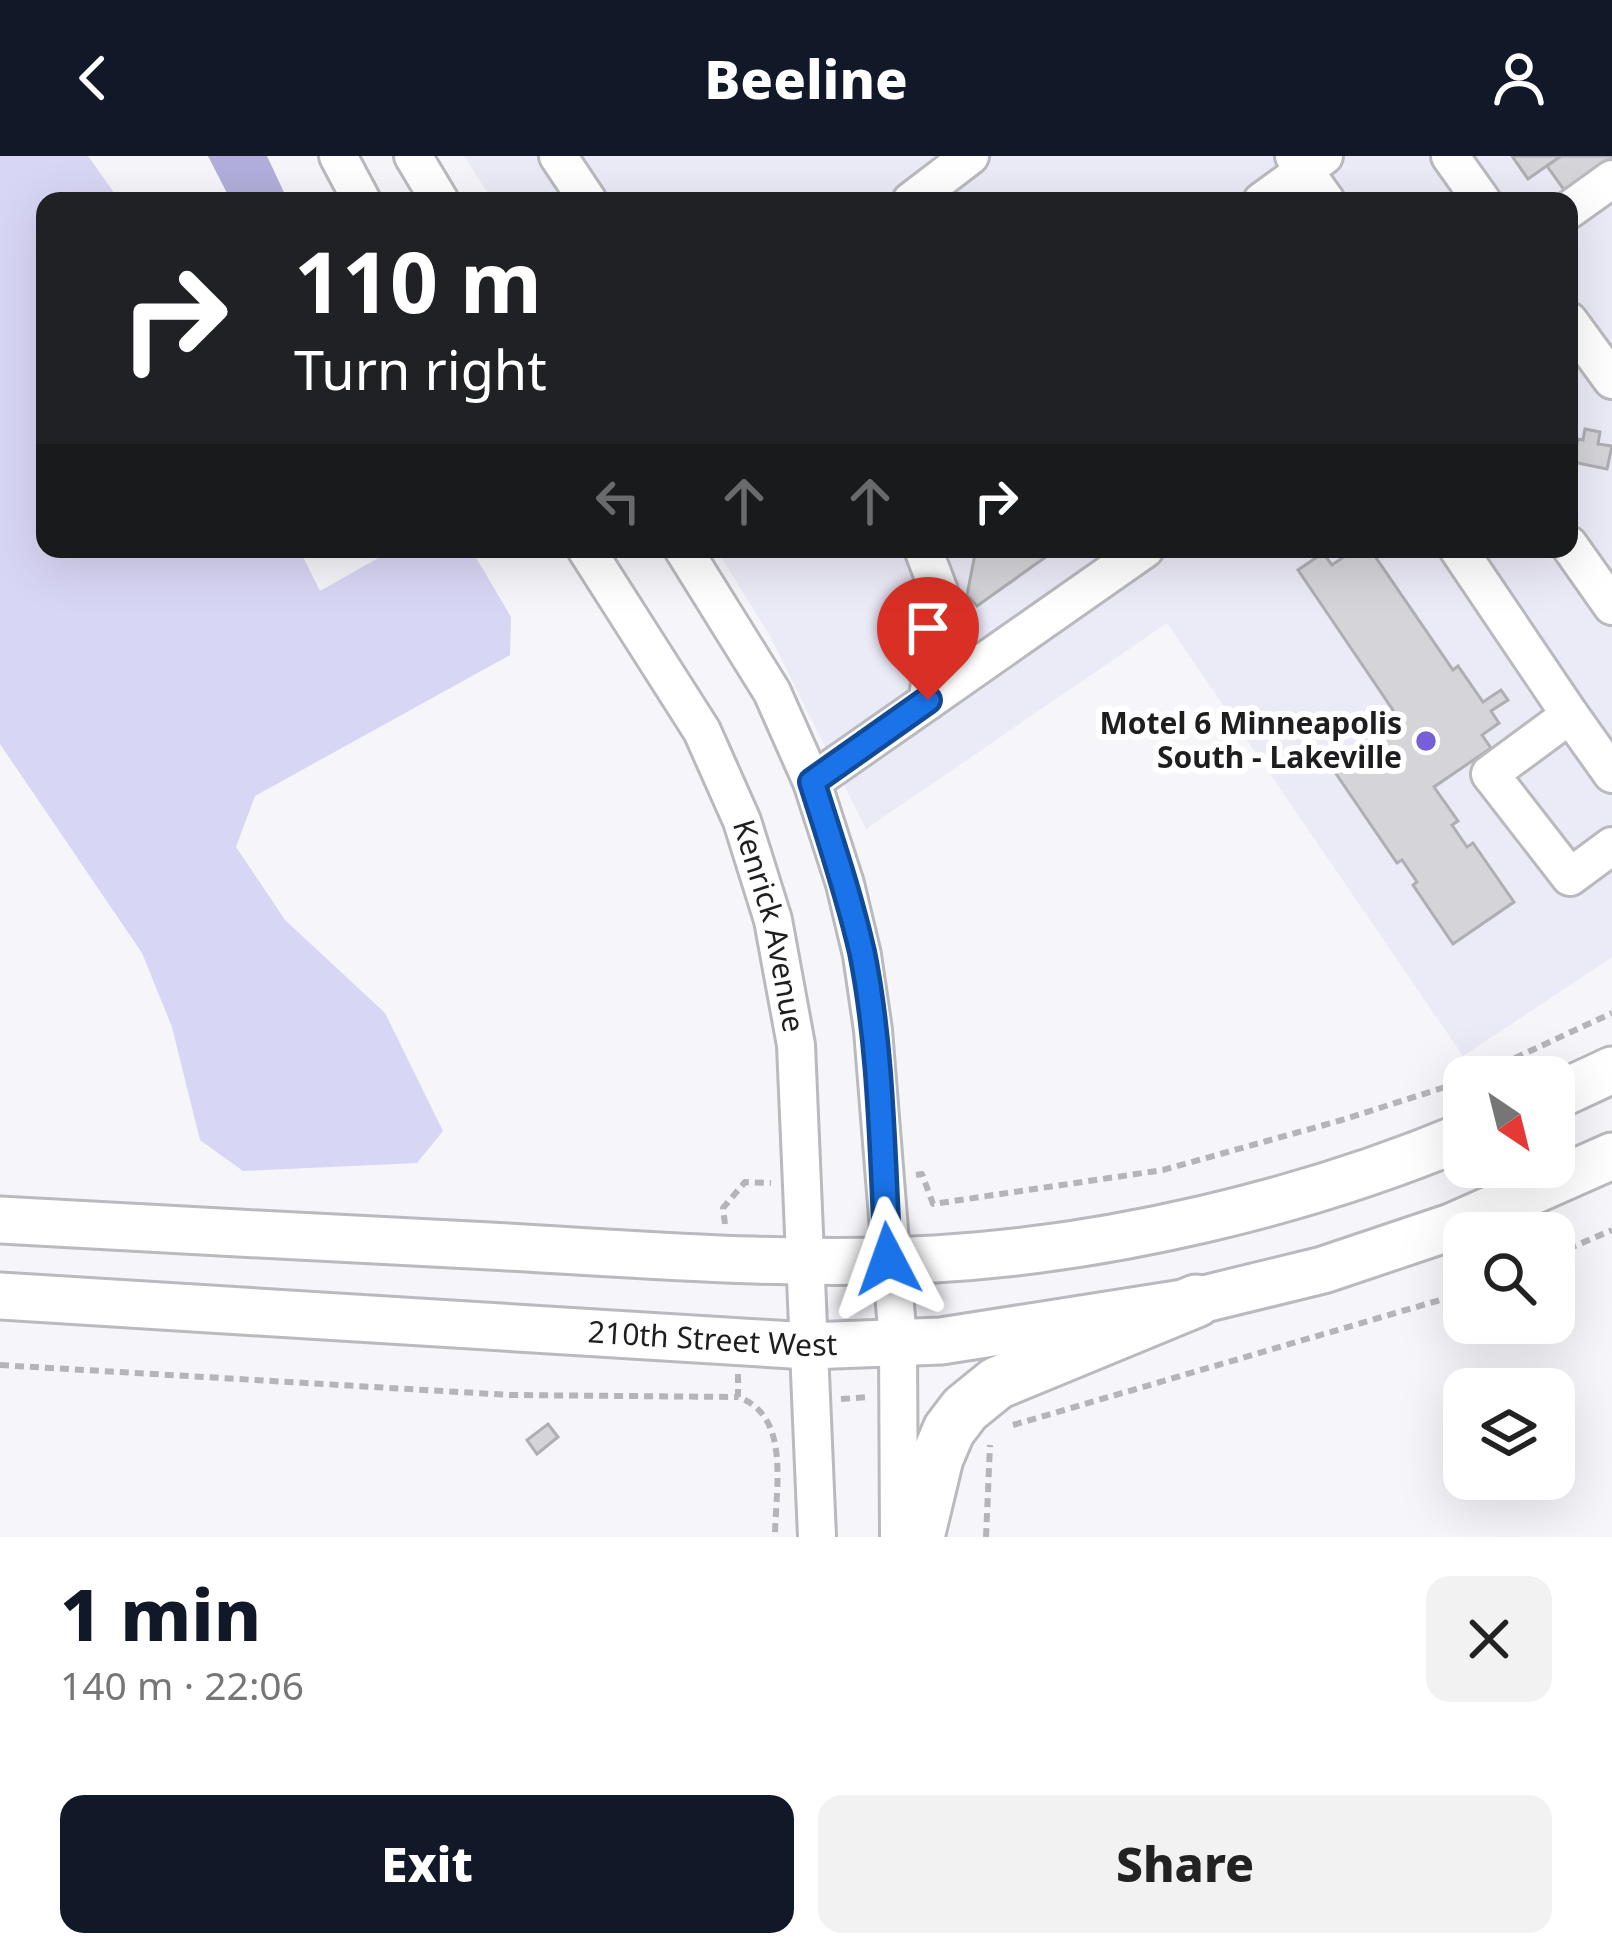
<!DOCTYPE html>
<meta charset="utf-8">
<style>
body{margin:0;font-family:"Noto Sans",sans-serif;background:#f2f2f2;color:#222;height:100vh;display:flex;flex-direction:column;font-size:45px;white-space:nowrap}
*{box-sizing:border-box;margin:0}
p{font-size:39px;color:#767676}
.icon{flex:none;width:66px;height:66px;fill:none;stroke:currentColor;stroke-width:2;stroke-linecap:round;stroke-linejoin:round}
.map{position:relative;height:1381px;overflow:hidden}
.details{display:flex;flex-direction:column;background:#fff;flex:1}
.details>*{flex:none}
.banner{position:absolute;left:36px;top:36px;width:1542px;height:366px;border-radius:24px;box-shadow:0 12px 48px #0002;background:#202124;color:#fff;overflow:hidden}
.needle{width:78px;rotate:145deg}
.controls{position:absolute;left:1443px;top:900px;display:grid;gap:24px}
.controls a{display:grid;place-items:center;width:132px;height:132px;border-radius:24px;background:#fff;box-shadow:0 12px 48px #0002;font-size:60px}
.pin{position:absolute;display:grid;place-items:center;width:102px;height:102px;color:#fff;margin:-123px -51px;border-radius:50% 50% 50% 0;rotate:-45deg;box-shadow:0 0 12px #0007}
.pin .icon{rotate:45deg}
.me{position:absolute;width:132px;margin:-66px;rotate:356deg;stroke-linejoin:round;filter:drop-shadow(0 0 9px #0008)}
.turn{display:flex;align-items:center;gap:42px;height:252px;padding:0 60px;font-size:54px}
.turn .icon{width:156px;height:156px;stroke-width:2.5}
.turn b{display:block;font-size:84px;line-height:102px}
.lanes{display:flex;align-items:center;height:114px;padding:0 60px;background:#0003;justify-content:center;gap:60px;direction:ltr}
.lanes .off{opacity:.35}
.round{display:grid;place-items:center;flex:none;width:126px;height:126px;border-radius:24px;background:#f2f2f2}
.headline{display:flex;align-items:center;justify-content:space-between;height:204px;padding:0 60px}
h1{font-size:72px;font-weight:800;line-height:90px;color:#111827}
.primary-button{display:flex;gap:24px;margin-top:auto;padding:24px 60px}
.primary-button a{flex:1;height:138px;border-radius:24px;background:#111827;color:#fff;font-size:48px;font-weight:800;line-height:138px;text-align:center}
.primary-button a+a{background:#f2f2f2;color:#222}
header{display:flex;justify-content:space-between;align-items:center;height:156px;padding:0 60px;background:#111827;color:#fff;font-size:54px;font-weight:800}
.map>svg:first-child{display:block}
.built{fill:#ebeaf7}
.green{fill:#d8d6f5}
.water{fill:#b1aedb}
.building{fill:#d4d4d9;stroke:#aeaeb3;stroke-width:3}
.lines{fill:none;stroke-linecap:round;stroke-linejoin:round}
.minor-casing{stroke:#b9b9be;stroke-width:42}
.major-casing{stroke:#b9b9be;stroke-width:51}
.highway-casing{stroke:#b9b9be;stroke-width:57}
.path{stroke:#b4b4b9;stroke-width:6;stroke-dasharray:9 6;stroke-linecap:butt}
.minor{stroke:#fff;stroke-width:36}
.major{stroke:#fff;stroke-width:45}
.highway{stroke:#fff;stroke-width:51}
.route-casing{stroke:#114b97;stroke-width:30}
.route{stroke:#1a73e8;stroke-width:21}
.poi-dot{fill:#775fd9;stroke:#fff;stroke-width:4.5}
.labels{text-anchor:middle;stroke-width:12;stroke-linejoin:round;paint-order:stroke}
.poi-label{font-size:30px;font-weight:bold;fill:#1e1e20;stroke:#fff;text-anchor:end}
.street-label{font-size:30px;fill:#1e1e20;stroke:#fff}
</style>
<header><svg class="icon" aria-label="back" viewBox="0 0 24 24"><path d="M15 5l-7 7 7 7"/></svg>Beeline<svg class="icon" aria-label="person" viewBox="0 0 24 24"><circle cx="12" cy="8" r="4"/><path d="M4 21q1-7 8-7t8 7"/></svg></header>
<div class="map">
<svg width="1612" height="1381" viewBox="0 0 1612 1381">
<rect width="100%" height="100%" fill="#f5f5fa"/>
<!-- built -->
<path class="built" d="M464,0H1612V801L1463,900L1167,467L866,673L770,480L716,393H1569V45H493Z"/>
<!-- green -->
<path class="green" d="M0,0H88L120,45H45V393H299L320,435L394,393H471L511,461L510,499L255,640L236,691L285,764L385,857L443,975L417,1007L243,1015L200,984L172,871L142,797L0,588Z"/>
<!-- water -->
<path class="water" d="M208,0H267L288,45H231Z"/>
<!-- building -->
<g class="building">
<path d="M1512,0H1561L1528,23Z"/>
<path d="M1561,0H1612V7L1567,38L1547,10Z"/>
<path d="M1585,273L1600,276L1598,288L1612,290L1607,313L1573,306L1578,283L1583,284Z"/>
<path d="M976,393H1057L977,450L967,439Z"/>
<path d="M1355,393H1370L1453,514L1458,510L1483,546L1501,534L1508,544L1491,555L1499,567L1482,579L1491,592L1434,631L1458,665L1452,669L1467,691L1473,687L1514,746L1453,788L1413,729L1417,726L1402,704L1397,707L1330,609L1399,563L1298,414L1323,397L1332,409Z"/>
<path d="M548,1268L558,1281L537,1298L527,1284Z"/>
</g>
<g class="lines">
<!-- minor casing -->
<g class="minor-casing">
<g id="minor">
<path d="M338,0L362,45"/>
<path d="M413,0L440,45"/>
<path d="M558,0L588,45"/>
<path d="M1294,0L1326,45"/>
<path d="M1450,0L1482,45"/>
<path d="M911,45L970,0"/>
<path d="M1262,45L1324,0"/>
<path d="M1569,54L1612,23"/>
<path d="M1569,165L1612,224"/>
<path d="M1569,389L1612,450"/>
<path id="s1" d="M586,393L702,575L742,665L773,764L796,889L817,1381"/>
<path d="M683,393L772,536L812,626L845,728L862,799L873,874L898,1186L899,1381"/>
<path d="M1458,393L1570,559L1490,618L1570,721L1612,690"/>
<path d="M928,545L1145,393"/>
<path d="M1570,559L1612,618"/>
<path d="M812,626L928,545L939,435L923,393"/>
</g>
</g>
<!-- major casing -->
<g class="major-casing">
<g id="major">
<path d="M1554,941L1612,914"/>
<path d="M0,1064C163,1073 327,1082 490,1090C637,1098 787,1111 935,1103C1109,1093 1304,1047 1464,980"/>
<path id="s2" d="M0,1140L808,1190L941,1185L1196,1145L1323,1114L1451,1071L1612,1000"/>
</g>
</g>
<!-- highway casing -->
<g class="highway-casing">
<path id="highway" d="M918,1381L937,1302L949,1274L965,1253L997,1227L1196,1145"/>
</g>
<!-- path -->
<g class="path">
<path d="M1474,921L1612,857"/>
<path d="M916,1019L922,1018L933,1048L1163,1014L1342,964L1464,925"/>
<path d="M725,1068L723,1052L745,1026L771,1027"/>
<path d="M1554,1099L1612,1074"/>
<path d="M0,1209L510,1239L738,1241"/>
<path d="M738,1218V1241C792,1260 775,1334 775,1381"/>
<path d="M841,1243L870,1241"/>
<path d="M1013,1269L1464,1137"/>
<path d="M986,1381L990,1289"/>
</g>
<!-- minor -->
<use href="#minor" class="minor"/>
<!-- major -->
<use href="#major" class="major"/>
<!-- highway -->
<use href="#highway" class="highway"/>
</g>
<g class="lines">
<!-- route casing -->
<g class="route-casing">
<path id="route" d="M888,1103C882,1002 882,896 862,796C849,739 830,683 812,626L928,544"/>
</g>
<!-- route -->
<use href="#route" class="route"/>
</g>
<!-- markers -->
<circle class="poi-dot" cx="1426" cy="585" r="12"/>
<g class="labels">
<!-- poi labels -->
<g class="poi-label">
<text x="1402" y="578">Motel 6 Minneapolis<tspan x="1402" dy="34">South - Lakeville</tspan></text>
</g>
<!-- street labels -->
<g class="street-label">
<text dy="10" stroke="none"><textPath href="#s1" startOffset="423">Kenrick Avenue</textPath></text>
<text dy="10" stroke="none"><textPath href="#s2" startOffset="714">210th Street West</textPath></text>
</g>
</g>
</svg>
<div class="controls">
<a><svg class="needle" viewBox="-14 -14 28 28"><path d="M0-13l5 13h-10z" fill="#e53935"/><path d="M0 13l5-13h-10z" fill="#767676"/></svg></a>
<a><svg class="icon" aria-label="search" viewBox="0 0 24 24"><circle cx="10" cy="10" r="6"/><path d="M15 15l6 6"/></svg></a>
<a><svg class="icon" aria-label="layers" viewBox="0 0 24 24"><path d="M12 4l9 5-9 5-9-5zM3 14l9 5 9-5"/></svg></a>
</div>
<div class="pin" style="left:928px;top:544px;background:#d93025"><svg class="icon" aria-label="arrive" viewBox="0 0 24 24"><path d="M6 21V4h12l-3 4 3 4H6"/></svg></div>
<svg class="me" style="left:888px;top:1103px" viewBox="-20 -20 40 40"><path d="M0-17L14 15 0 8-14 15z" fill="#1a73e8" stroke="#fff" stroke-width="4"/></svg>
<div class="banner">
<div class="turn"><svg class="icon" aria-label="right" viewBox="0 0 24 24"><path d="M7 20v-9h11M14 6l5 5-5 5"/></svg><div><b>110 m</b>Turn right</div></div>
<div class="lanes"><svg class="icon off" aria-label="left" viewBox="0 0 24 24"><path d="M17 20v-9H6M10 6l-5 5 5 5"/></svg><svg class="icon off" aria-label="ahead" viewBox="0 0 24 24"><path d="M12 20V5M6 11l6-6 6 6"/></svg><svg class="icon off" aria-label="ahead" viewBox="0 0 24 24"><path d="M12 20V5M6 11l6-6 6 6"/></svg><svg class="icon" aria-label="right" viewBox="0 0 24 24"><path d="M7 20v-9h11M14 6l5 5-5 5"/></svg></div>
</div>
</div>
<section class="details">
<div class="headline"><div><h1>1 min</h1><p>140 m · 22:06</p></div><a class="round"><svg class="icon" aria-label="close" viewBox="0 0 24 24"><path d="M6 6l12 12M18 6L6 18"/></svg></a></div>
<div class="primary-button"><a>Exit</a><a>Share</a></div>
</section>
